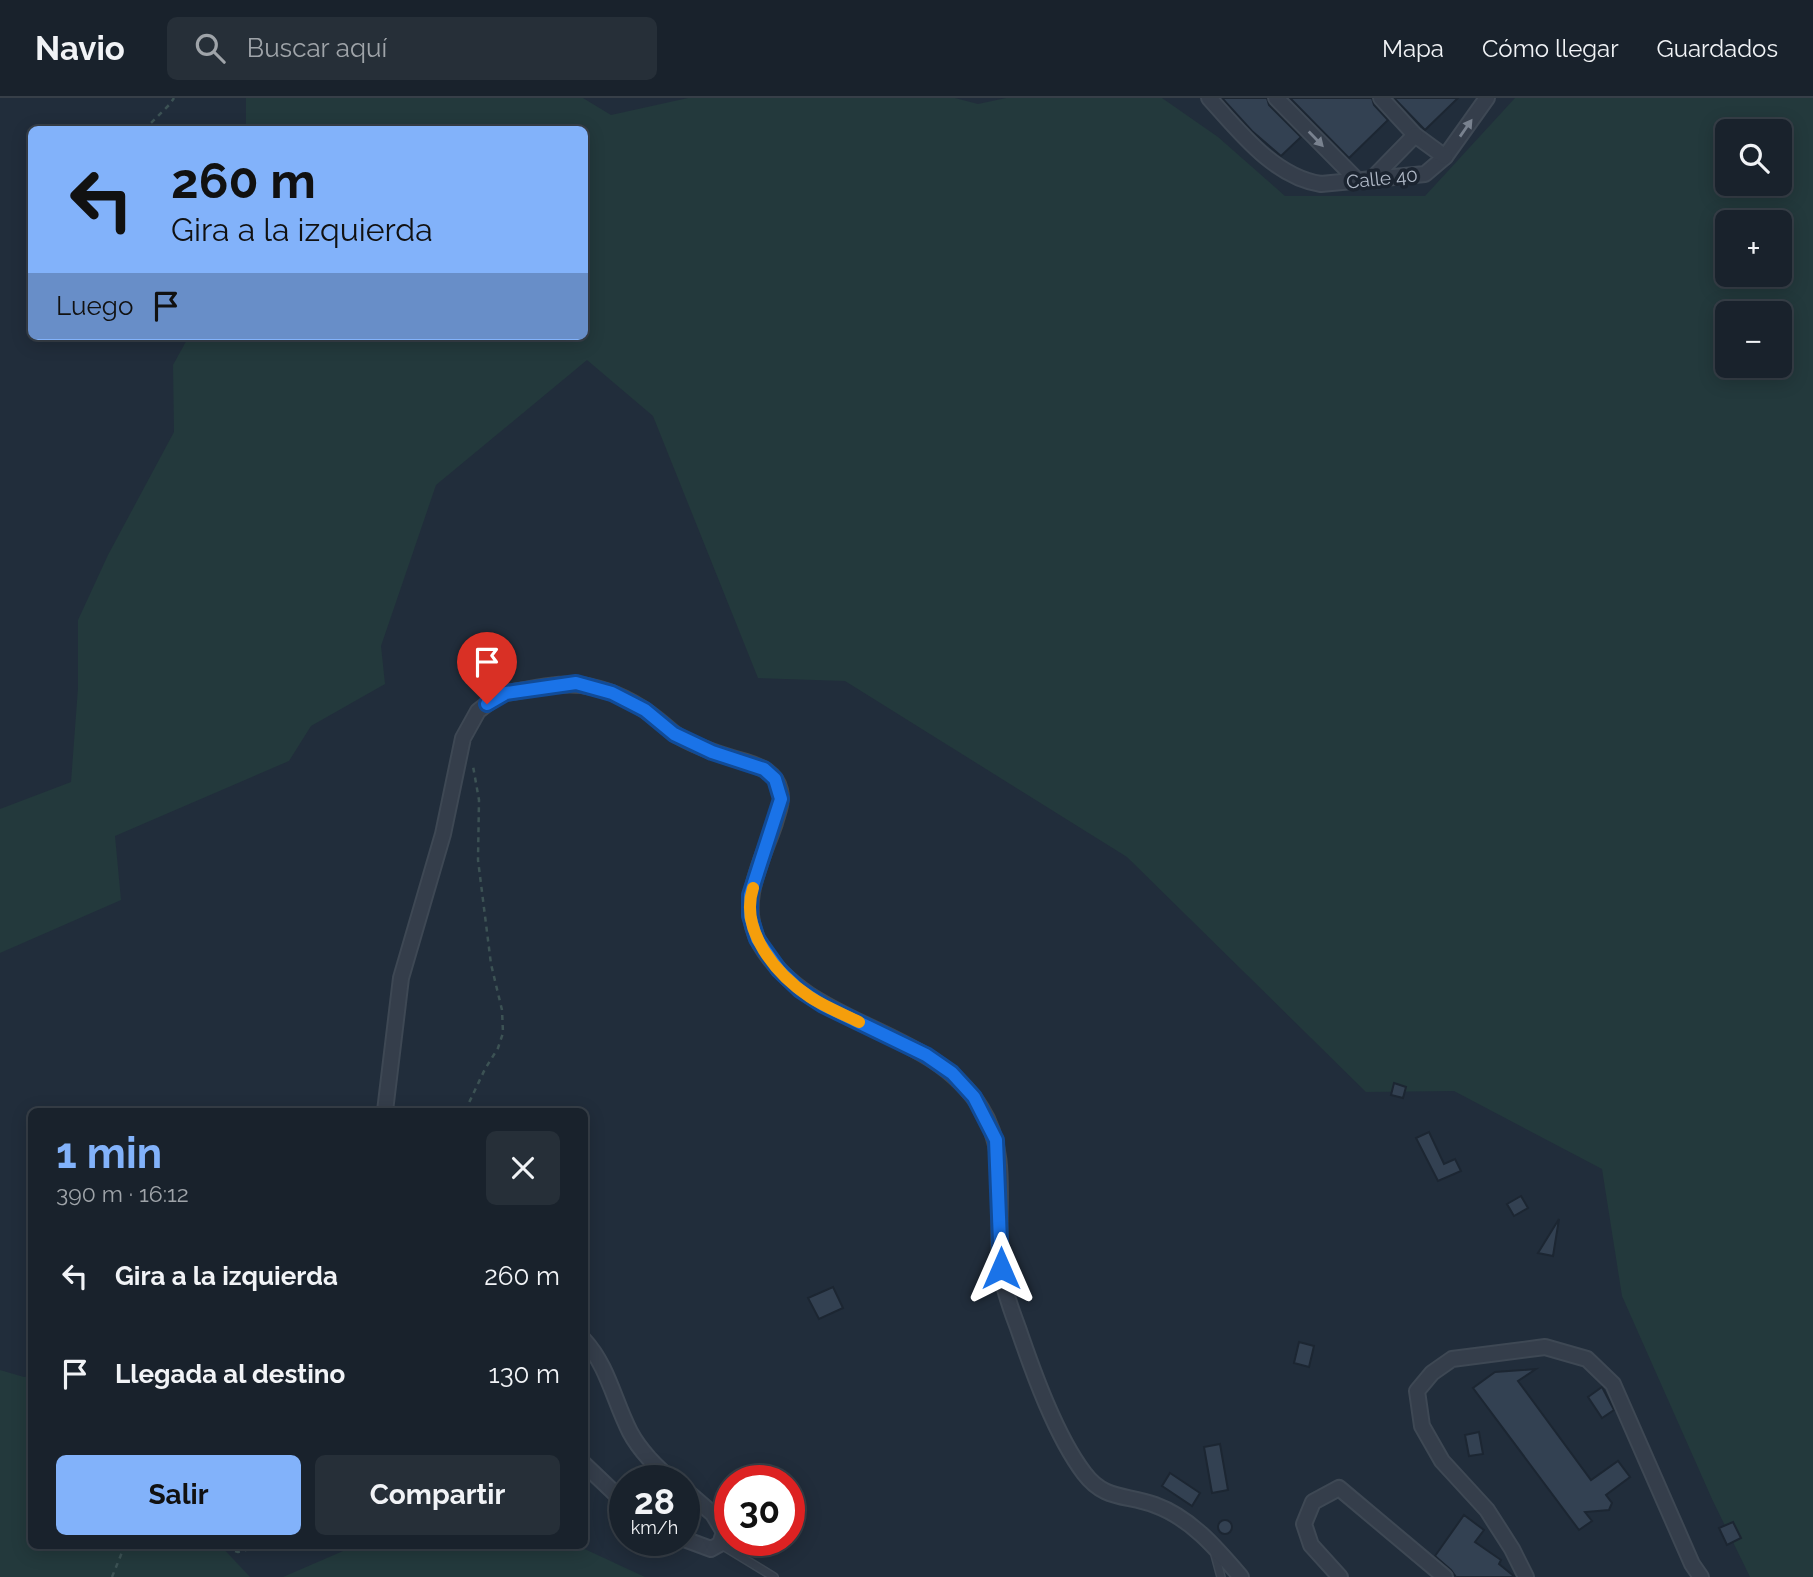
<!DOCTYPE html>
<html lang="es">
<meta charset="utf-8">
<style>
body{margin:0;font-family:Raleway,sans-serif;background:#262f38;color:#f1f3f6;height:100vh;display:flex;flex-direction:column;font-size:26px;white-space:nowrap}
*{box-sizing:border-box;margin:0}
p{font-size:23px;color:#9fa4a9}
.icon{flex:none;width:38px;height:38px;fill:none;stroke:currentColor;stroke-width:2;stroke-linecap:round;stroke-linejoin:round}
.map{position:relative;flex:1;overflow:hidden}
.panel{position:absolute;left:28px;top:1010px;width:560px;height:441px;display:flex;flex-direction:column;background:#19222c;border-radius:10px;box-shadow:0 4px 18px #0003,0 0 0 2px #373f48}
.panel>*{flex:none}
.top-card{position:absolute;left:28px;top:28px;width:560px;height:214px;border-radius:10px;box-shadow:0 4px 18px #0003,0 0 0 2px #373f48;background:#82b2fa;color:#111;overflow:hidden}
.buttons{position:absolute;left:1715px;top:21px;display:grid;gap:14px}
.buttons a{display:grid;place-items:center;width:77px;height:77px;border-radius:10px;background:#19222c;box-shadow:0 4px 18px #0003,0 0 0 2px #373f48;font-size:35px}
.speed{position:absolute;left:609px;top:1367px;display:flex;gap:14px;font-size:35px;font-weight:700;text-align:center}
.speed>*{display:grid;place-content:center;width:91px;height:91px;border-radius:50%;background:#19222c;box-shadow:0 4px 18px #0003,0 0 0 2px #373f48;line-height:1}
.speed small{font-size:18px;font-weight:400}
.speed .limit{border:10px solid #d22;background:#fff;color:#111}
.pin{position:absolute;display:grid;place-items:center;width:60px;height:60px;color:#fff;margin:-72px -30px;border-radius:50% 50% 50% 0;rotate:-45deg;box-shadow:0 0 7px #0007}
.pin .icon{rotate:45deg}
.me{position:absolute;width:77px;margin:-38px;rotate:0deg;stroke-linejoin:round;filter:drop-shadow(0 0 5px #0008)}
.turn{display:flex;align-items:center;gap:24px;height:147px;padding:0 28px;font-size:32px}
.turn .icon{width:91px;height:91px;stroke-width:2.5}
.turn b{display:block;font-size:49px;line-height:60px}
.then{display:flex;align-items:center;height:66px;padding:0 28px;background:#0003;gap:14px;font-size:26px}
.round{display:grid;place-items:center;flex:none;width:74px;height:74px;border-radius:10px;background:#262f38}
.summary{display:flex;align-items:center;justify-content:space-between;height:119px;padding:0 28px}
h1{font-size:42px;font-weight:700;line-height:52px;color:#82b2fa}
.primary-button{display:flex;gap:14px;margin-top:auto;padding:14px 28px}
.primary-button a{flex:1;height:80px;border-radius:10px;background:#82b2fa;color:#111;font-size:28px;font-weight:700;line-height:80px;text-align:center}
.primary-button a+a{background:#262f38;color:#f1f3f6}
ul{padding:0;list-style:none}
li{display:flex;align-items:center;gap:21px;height:98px;padding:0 28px}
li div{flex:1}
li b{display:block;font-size:26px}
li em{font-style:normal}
header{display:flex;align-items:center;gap:42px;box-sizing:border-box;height:98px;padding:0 35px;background:#19222c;border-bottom:2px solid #373f48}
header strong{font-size:33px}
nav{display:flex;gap:38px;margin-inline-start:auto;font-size:24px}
.search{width:490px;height:63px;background:#262f38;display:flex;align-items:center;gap:18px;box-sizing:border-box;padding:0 24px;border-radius:10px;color:#9fa4a9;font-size:26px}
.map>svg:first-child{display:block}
.green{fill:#23393c;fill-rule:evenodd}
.building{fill:#334152;stroke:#1c2632;stroke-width:2}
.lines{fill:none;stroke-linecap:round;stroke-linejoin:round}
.lane-casing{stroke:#3e4854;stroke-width:10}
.street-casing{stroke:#3e4854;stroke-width:18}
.path{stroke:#3c5254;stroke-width:2.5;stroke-dasharray:5 5;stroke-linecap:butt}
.lane{stroke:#353e4b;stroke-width:7}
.street{stroke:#353e4b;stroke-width:14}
.oneway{fill:#79828f}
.route-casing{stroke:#114b97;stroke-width:18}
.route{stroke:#1a73e8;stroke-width:12}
.slow{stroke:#f59e0b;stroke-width:12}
.labels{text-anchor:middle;stroke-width:7;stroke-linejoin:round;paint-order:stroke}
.street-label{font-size:19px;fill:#b0b9c7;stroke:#1b2430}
</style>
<header>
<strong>Navio</strong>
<div class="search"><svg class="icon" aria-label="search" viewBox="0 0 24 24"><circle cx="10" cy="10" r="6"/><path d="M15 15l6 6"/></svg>Buscar aquí</div>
<nav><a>Mapa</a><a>Cómo llegar</a><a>Guardados</a></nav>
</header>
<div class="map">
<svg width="1813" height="1479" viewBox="0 0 1813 1479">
<rect width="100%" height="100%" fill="#212d3b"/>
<!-- green -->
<g class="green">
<path d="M246,0H583L611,17L688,0H955L978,6L1006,0H1162L1218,39L1285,98H1425L1515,0H1813V1479H1750L1712,1401L1622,1198L1602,1071L1454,993L1366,994L1127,759L845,583L758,580L653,318L587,262L436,387L381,548L385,586L311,628L289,663L115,738L121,802L0,855V711L71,684L78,590V522L108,457L174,334L173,267L189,238H584V32L246,31ZM1727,33H1780V86H1727ZM1727,124H1780V177H1727ZM1727,215H1780V268H1727Z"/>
<path d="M0,1272L24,1279L31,1278L32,1447H220L250,1479H0Z"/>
<path d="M357,1447H576L645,1479H283Z"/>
</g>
<!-- building -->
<g class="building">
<path d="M1222,0H1267L1269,7L1301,39L1281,58L1252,33Z"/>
<path d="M1290,0H1372L1374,7L1388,22L1349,60Z"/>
<path d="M1394,0H1458L1425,32Z"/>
<path d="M1394,985L1406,989L1403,1000L1391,997Z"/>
<path d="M1429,1034L1444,1066L1455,1061L1461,1073L1438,1083L1416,1040Z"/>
<path d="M1521,1098L1528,1110L1514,1118L1507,1106Z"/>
<path d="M1559,1121L1553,1158L1538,1155Z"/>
<path d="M833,1189L843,1210L819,1221L808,1200Z"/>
<path d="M1299,1244L1314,1248L1309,1269L1294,1265Z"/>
<path d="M1536,1271L1518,1283L1591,1382L1618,1363L1630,1379L1606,1397L1612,1405L1609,1412L1585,1414L1592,1423L1579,1432L1473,1290L1495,1274Z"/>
<path d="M1602,1289L1614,1312L1602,1320L1588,1299Z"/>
<path d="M1479,1334L1483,1356L1469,1358L1465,1337Z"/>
<path d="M1220,1346L1228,1392L1212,1395L1204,1349Z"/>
<path d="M1170,1375L1200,1395L1192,1408L1162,1388Z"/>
<path d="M1464,1417L1484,1432L1475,1444L1501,1462L1499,1466L1515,1479H1456L1451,1472L1435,1458Z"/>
<circle cx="1225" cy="1429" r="7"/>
<path d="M1733,1424L1741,1440L1727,1447L1719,1430Z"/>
</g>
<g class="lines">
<!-- lane casing -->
<g class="lane-casing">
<g id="lane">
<path d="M720,1446L774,1479"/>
<path d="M1214,1453L1221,1479"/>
</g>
</g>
<!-- street casing -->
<g class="street-casing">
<g id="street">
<path d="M1209,0C1239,33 1274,79 1321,86L1425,76L1445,59L1487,0"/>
<path d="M1276,0L1357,82"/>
<path d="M1381,0L1415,37L1445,59"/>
<path d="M1373,80L1415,37"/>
<path d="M385,1013L401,880L443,736L463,640L478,613L496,599L506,595C534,591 565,582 592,589C616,594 638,606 657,621C664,626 670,633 678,638C699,650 722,657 746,664C762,669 776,675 780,692C783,704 778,714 775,725C762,763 737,806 760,846C809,931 929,927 981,1010C1012,1058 994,1119 1001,1173C1004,1193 1011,1211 1018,1230C1033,1274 1056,1338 1084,1375C1105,1403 1126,1396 1155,1407C1191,1420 1217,1451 1241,1479"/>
<path d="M584,1242C608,1268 614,1303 630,1334C639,1351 657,1371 673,1382"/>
<path d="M584,1366L625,1405"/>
<path d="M684,1391L713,1416L724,1434L720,1446L711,1451L684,1441"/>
<path d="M1340,1479L1311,1447L1304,1426L1313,1404L1339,1390L1445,1479"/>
<path d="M1526,1479L1512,1451L1487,1412L1442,1363L1422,1328L1417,1293L1432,1275L1452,1261L1545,1249L1587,1261L1613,1286L1692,1466L1701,1479"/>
</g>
</g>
<!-- path -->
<g class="path">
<path d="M144,32L170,6L174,0"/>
<path d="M465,1013L485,971L498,950L503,935L502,912L491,866L478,762L479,702L473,668"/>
<path d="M216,1447L238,1454L266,1447"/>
<path d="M112,1479L125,1447"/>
</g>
<!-- lane -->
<use href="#lane" class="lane"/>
<!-- street -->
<use href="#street" class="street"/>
</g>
<!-- one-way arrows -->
<defs><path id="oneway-solid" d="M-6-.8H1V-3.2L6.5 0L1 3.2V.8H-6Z" transform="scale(1.75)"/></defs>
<g class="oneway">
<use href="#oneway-solid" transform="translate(1466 30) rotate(-55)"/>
<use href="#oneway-solid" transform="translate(1316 41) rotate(46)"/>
</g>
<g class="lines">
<!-- route casing -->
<g class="route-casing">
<path id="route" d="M487,606L506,595L576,585L612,595L645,612L674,636L712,654L764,671L775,681L781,701L750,797V818L757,841L779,872L800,892L823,907L926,957L952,975L974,999L996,1042L1001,1170"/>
</g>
<!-- route -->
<use href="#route" class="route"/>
<!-- slow -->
<path class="slow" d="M753,790C739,833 777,877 810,899C825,909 843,916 859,924"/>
</g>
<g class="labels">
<!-- street labels -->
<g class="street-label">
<text transform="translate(1382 80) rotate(-6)" y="7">Calle 40</text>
</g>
</g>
</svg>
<div class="buttons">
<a><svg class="icon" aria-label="search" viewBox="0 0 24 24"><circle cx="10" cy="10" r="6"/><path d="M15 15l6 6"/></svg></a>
<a>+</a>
<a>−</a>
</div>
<div class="speed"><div>28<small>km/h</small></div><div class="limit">30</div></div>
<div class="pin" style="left:487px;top:606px;background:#d93025"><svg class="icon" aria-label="arrive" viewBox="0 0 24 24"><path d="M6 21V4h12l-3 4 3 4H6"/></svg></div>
<svg class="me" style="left:1001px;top:1170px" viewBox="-20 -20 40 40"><path d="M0-17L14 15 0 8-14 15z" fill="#1a73e8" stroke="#fff" stroke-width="4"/></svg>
<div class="top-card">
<div class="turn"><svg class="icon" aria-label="left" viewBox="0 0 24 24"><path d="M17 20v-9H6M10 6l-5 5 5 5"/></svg><div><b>260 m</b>Gira a la izquierda</div></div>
<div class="then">Luego<svg class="icon" aria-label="arrive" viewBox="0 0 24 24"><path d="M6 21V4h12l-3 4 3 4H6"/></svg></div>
</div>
<section class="panel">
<div class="summary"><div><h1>1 min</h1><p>390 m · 16:12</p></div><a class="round"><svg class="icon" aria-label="close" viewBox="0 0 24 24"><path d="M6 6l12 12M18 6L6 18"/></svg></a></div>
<ul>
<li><svg class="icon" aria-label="left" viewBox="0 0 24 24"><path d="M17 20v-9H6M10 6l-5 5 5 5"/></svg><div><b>Gira a la izquierda</b></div><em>260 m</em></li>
<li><svg class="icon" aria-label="arrive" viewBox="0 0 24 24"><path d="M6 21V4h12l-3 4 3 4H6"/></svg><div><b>Llegada al destino</b></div><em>130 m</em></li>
</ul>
<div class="primary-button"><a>Salir</a><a>Compartir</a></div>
</section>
</div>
